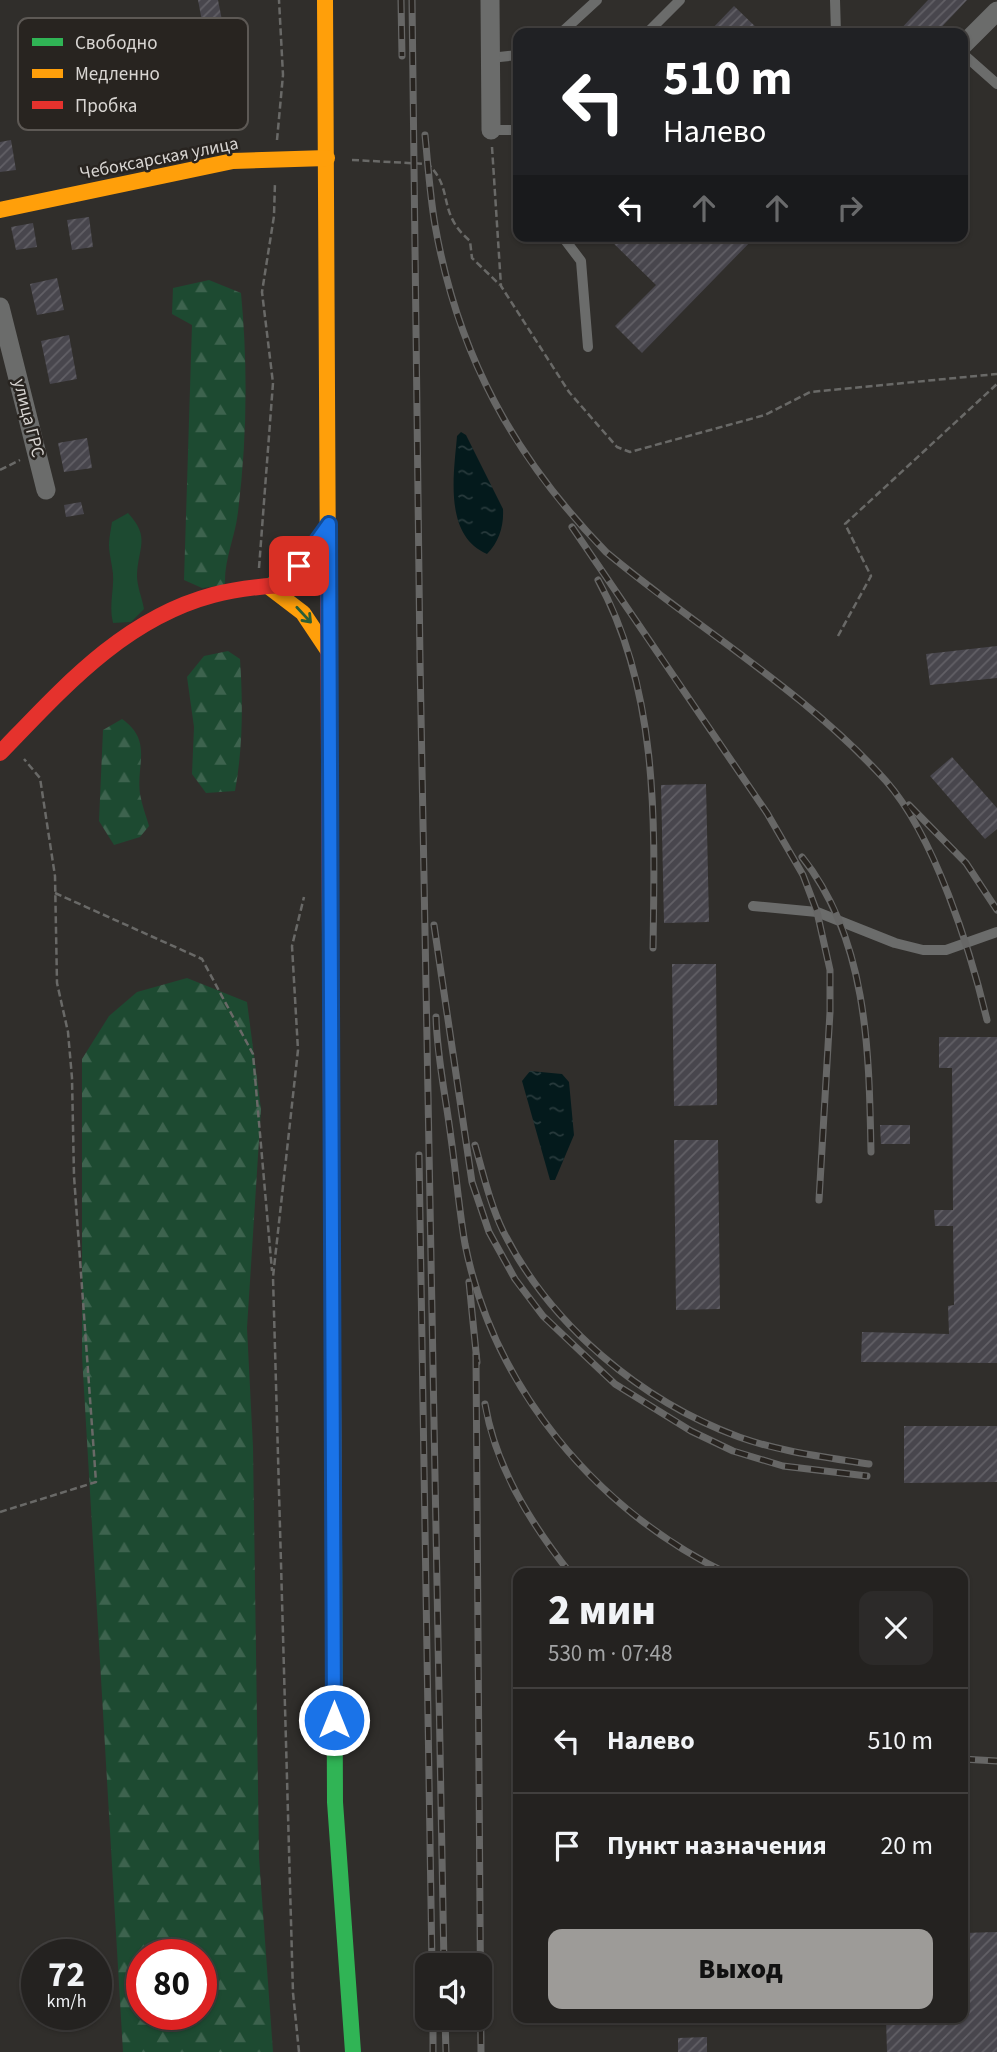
<!DOCTYPE html>
<html lang="ru">
<meta charset="utf-8">
<style>
body{margin:0;font-family:"Source Sans 3",sans-serif;background:#2c2a29;color:#f1f3f6;height:100vh;display:flex;flex-direction:column;font-size:26px;white-space:nowrap}
*{box-sizing:border-box;margin:0}
p{font-size:23px;color:#a3a4a5}
.icon{flex:none;width:38px;height:38px;fill:none;stroke:currentColor;stroke-width:2;stroke-linecap:round;stroke-linejoin:round}
.map{position:relative;flex:1;overflow:hidden}
.panel{position:absolute;left:513px;top:1568px;width:455px;height:455px;display:flex;flex-direction:column;background:#242220;border-radius:14px;box-shadow:0 2px 5px #0004,0 0 0 2px #413f3e}
.panel>*{flex:none}
.banner{position:absolute;left:513px;top:28px;width:455px;height:214px;border-radius:14px;box-shadow:0 2px 5px #0004,0 0 0 2px #413f3e;background:#202124;color:#fff;overflow:hidden}
.controls{position:absolute;left:415px;top:1953px;display:grid;gap:14px}
.controls a{display:grid;place-items:center;width:77px;height:77px;border-radius:14px;background:#242220;box-shadow:0 2px 5px #0004,0 0 0 2px #413f3e;font-size:35px}
.speed{position:absolute;left:21px;top:1939px;display:flex;gap:14px;font-size:35px;font-weight:700;text-align:center}
.speed>*{display:grid;place-content:center;width:91px;height:91px;border-radius:50%;background:#242220;box-shadow:0 2px 5px #0004,0 0 0 2px #413f3e;line-height:1}
.speed small{font-size:18px;font-weight:400}
.speed .limit{border:10px solid #d22;background:#fff;color:#111}
.pin{position:absolute;display:grid;place-items:center;width:60px;height:60px;color:#fff;margin:-30px;border-radius:14px;box-shadow:0 4px 10px #0006}
.me{position:absolute;width:77px;margin:-38px;rotate:0deg;stroke-linejoin:round;filter:drop-shadow(0 0 5px #0008)}
.turn{display:flex;align-items:center;gap:24px;height:147px;padding:0 35px;font-size:32px}
.turn .icon{width:91px;height:91px;stroke-width:2.5}
.turn b{display:block;font-size:49px;line-height:60px}
.lanes{display:flex;align-items:center;height:66px;padding:0 35px;background:#0003;justify-content:center;gap:35px;direction:ltr}
.lanes .off{opacity:.35}
.round{display:grid;place-items:center;flex:none;width:74px;height:74px;border-radius:14px;background:#2c2a29}
.head{display:flex;align-items:center;justify-content:space-between;height:119px;padding:0 35px}
h1{font-size:42px;font-weight:800;line-height:52px}
.cta{display:flex;gap:14px;margin-top:auto;padding:14px 35px}
.cta a{flex:1;height:80px;border-radius:14px;background:#9d9b98;color:#111;font-size:28px;font-weight:800;line-height:80px;text-align:center}
ul{padding:0;list-style:none}
li{display:flex;align-items:center;gap:21px;height:105px;padding:0 35px;border-top:2px solid #413f3e}
li div{flex:1}
li b{display:block;font-size:26px}
li em{font-style:normal}
.map>svg:first-child{display:block}
.grass{fill:#1d4a31}
.forest{fill:url(#forest-firs);fill-rule:evenodd}
.water{fill:url(#water-ripples)}
.building{fill:url(#building-hatch)}
.lines{fill:none;stroke-linecap:round;stroke-linejoin:round}
.path{stroke:#696967;stroke-width:2.5;stroke-dasharray:7 3.5;stroke-linecap:butt}
.lane{stroke:#6b6c6b;stroke-width:10}
.street{stroke:#6b6c6b;stroke-width:19}
.fast{stroke:#30b455;stroke-width:16}
.slow{stroke:#ff9f0a;stroke-width:16}
.jam{stroke:#e5322d;stroke-width:16}
.rail-casing{stroke:#676766;stroke-width:7}
.rail{stroke:#282420;stroke-width:4.5;stroke-dasharray:13;stroke-linecap:butt}
.oneway{stroke:#2b5e35}
.route-casing{stroke:#114b97;stroke-width:18}
.route{stroke:#1a73e8;stroke-width:12}
.labels{text-anchor:middle;stroke-width:5;stroke-linejoin:round;paint-order:stroke}
.street-label{font-size:18px;fill:#d8d5d2;stroke:#282420}
.key{fill:#282420;stroke:#5d5955;stroke-width:2}
.key-label{font-size:19px;fill:#d8d5d2}
</style>
<div class="map">
<svg width="997" height="2052" viewBox="0 0 997 2052">
<defs>
<pattern id="forest-firs" width="22" height="20" patternUnits="userSpaceOnUse" patternTransform="scale(1.75)"><rect width="22" height="20" fill="#1d4a31"/><path d="M5 1l3.5 6h-7zM16 11l3.5 6h-7z" fill="#3d634e"/></pattern>
<pattern id="water-ripples" width="26" height="14" patternUnits="userSpaceOnUse" patternTransform="scale(1.75)"><rect width="26" height="14" fill="#041a1c"/><path d="M2 4q2-2 4 0t4 0M15 11q2-2 4 0t4 0" fill="none" stroke="#283a3c"/></pattern>
<pattern id="building-hatch" width="6" height="6" patternUnits="userSpaceOnUse" patternTransform="scale(1.75)"><rect width="6" height="6" fill="#48464d"/><path d="M-1 1l2-2M0 6l6-6M5 7l2-2" fill="none" stroke="#626066"/></pattern>
</defs>
<rect width="100%" height="100%" fill="#302e2b"/>
<!-- grass -->
<path class="grass" d="M128,513C151,538 138,547 137,576C137,586 142,598 144,609L131,622L113,623C108,603 116,585 112,567C108,544 108,546 112,522Z"/>
<!-- forest -->
<g class="forest">
<path d="M209,280L241,293C248,366 247,440 238,512C235,538 224,559 225,585L202,588L184,580L192,325L172,314L173,288Z"/>
<path d="M228,651L240,659C243,704 243,747 235,791L206,793L192,774L194,727L187,677L204,656Z"/>
<path d="M122,719C153,741 136,764 140,794C142,805 146,816 149,826L140,837L114,845L99,821L103,730Z"/>
<path d="M187,978L247,1002L261,1109L247,1328L253,1447L259,1857L273,2052H123L82,1356V1059L109,1016L137,992ZM142,1955H201V2014H142Z"/>
</g>
<!-- water -->
<g class="water">
<path d="M461,432L466,435L503,509C504,526 499,542 487,554C443,535 454,473 457,436Z"/>
<path d="M530,1071L562,1074L569,1082L574,1135L555,1180H550L522,1081Z"/>
</g>
<!-- building -->
<g class="building">
<path d="M198,0H218L231,66L211,69Z"/>
<path d="M928,0H967L936,33H897Z"/>
<path d="M734,6L762,33H708Z"/>
<path d="M11,140L16,170L0,172V142Z"/>
<path d="M89,217L93,247L72,250L67,220Z"/>
<path d="M33,223L37,247L16,250L11,227Z"/>
<path d="M606,236H756L642,353L615,326L656,285Z"/>
<path d="M57,278L64,310L37,315L30,284Z"/>
<path d="M69,335L77,379L50,384L41,341Z"/>
<path d="M87,438L92,468L64,472L58,443Z"/>
<path d="M81,502L84,514L66,517L64,505Z"/>
<path d="M997,646V678L930,685L926,654Z"/>
<path d="M952,757L997,808V829L985,839L930,776Z"/>
<path d="M706,784L709,922L664,923L661,785Z"/>
<path d="M672,964H716L717,1105L674,1106Z"/>
<path d="M939,1037H997V1363L861,1362L862,1332L949,1334L948,1306L954,1305L953,1226H935L934,1210H953L952,1068H939Z"/>
<path d="M880,1125H910V1144H881Z"/>
<path d="M674,1140H718L720,1309L676,1310Z"/>
<path d="M904,1426H997V1482L904,1483Z"/>
<path d="M997,1932V2052H887L886,2018H962V1933Z"/>
<path d="M707,2037V2052H678V2038Z"/>
</g>
<g class="lines">
<!-- path -->
<g class="path">
<path d="M277,140L283,75L279,0"/>
<path d="M492,147L501,286L569,392L617,447L630,452L765,415L810,392L997,374"/>
<path d="M352,160L428,164C455,190 436,212 470,241L472,258L500,285"/>
<path d="M0,470L20,460"/>
<path d="M259,568L273,383L262,292L274,216L275,182"/>
<path d="M838,636L871,576L845,524L997,384"/>
<path d="M55,893L202,959L253,1054L272,1271"/>
<path d="M0,1512L96,1482L74,1176L72,1078L68,1032L57,983L55,876L40,778L24,759"/>
<path d="M299,2052L293,1993L273,1277L298,1050L292,946L304,897"/>
</g>
<!-- lane -->
<g class="lane">
<path d="M835,0L836,33"/>
<path d="M561,33L597,0"/>
<path d="M647,33L680,0"/>
<path d="M962,53L997,84"/>
<path d="M490,58L518,55"/>
<path d="M491,130H518"/>
<path d="M562,236L581,261L588,347"/>
<path d="M753,906L817,912L895,943L923,950H946L997,932"/>
</g>
<!-- street -->
<g class="street">
<path d="M490,0L491,130"/>
<path d="M962,46L997,11"/>
<path d="M0,307L46,490"/>
</g>
<!-- fast -->
<g class="fast">
<path d="M270,586L299,566L329,524"/>
<path d="M334,1535L335,1802L353,2052"/>
</g>
<!-- slow -->
<g class="slow">
<path d="M325,0L328,584"/>
<path d="M0,210L233,161L327,158"/>
<path d="M269,587L303,613L329,652"/>
<path d="M331,1113L334,1535"/>
</g>
<!-- jam -->
<g class="jam">
<path d="M328,584L331,1113"/>
<path d="M0,753C62,689 123,619 213,595C250,585 291,585 330,582"/>
</g>
<!-- rail casing -->
<g class="rail-casing">
<g id="rail">
<path d="M401,0L402,56"/>
<path d="M412,0L420,660L444,1965"/>
<path d="M425,135C428,165 430,196 435,225C458,356 514,457 606,552C698,629 805,691 886,781C935,837 970,949 987,1020"/>
<path d="M572,527L767,813L803,875L817,912L830,970V1012L819,1200"/>
<path d="M598,580C659,692 655,824 653,948"/>
<path d="M909,805L966,863L997,910"/>
<path d="M802,857C868,940 869,1051 871,1152"/>
<path d="M434,925L472,1182L489,1232L515,1279L543,1316L615,1384L691,1431L733,1451L783,1466L867,1476"/>
<path d="M436,1017C437,1057 446,1098 451,1138C456,1173 459,1209 465,1244C494,1389 596,1509 726,1573"/>
<path d="M475,1145C483,1173 490,1204 503,1231C550,1325 641,1401 739,1437C781,1452 825,1457 869,1464"/>
<path d="M419,1155L432,1965"/>
<path d="M469,1282L477,1362"/>
<path d="M476,1355L481,2052"/>
<path d="M485,1404C496,1468 530,1522 570,1573"/>
<path d="M962,1759L997,1761"/>
<path d="M433,2018V2052"/>
<path d="M445,2018L446,2052"/>
</g>
</g>
<!-- rail -->
<use href="#rail" class="rail"/>
</g>
<!-- one-way arrows -->
<defs><path id="oneway-shaft" d="M-6 0H5M1.5-3L5.5 0L1.5 3" fill="none" stroke-width="1.6" stroke-linecap="round" stroke-linejoin="round" transform="scale(1.75)"/></defs>
<use class="oneway" href="#oneway-shaft" transform="translate(304 615) rotate(47)"/>
<g class="lines">
<!-- route casing -->
<g class="route-casing">
<path id="route" d="M299,566L329,524L334,1720"/>
</g>
<!-- route -->
<use href="#route" class="route"/>
</g>
<g class="labels">
<!-- street labels -->
<g class="street-label">
<text transform="translate(159 158) rotate(-11)" y="6">Чебоксарская улица</text>
<text transform="translate(29 418) rotate(76)" y="6">улица ГРС</text>
</g>
</g>
<!-- legend -->
<rect x="18" y="18" width="230" height="112" rx="10" class="key"/>
<rect x="32" y="38" width="31" height="8" fill="#30b455"/>
<rect x="32" y="69" width="31" height="9" fill="#ff9f0a"/>
<rect x="32" y="101" width="31" height="8" fill="#e5322d"/>
<g class="key-label">
<text x="75" y="49">Свободно</text>
<text x="75" y="80">Медленно</text>
<text x="75" y="112">Пробка</text>
</g>
</svg>
<div class="controls">
<a><svg class="icon" aria-label="sound" viewBox="0 0 24 24"><path d="M4 9h4l5-4v14l-5-4H4zM17 9q2 3 0 6"/></svg></a>
</div>
<div class="speed"><div>72<small>km/h</small></div><div class="limit">80</div></div>
<div class="pin" style="left:299px;top:566px;background:#d93025"><svg class="icon" aria-label="arrive" viewBox="0 0 24 24"><path d="M6 21V4h12l-3 4 3 4H6"/></svg></div>
<svg class="me" style="left:334px;top:1720px" viewBox="-20 -20 40 40"><circle r="17" fill="#1a73e8" stroke="#fff" stroke-width="3"/><path d="M0-11L8 9 0 5-8 9z" fill="#fff"/></svg>
<div class="banner">
<div class="turn"><svg class="icon" aria-label="left" viewBox="0 0 24 24"><path d="M17 20v-9H6M10 6l-5 5 5 5"/></svg><div><b>510 m</b>Налево</div></div>
<div class="lanes"><svg class="icon" aria-label="left" viewBox="0 0 24 24"><path d="M17 20v-9H6M10 6l-5 5 5 5"/></svg><svg class="icon off" aria-label="ahead" viewBox="0 0 24 24"><path d="M12 20V5M6 11l6-6 6 6"/></svg><svg class="icon off" aria-label="ahead" viewBox="0 0 24 24"><path d="M12 20V5M6 11l6-6 6 6"/></svg><svg class="icon off" aria-label="right" viewBox="0 0 24 24"><path d="M7 20v-9h11M14 6l5 5-5 5"/></svg></div>
</div>
<section class="panel">
<div class="head"><div><h1>2 мин</h1><p>530 m · 07:48</p></div><a class="round"><svg class="icon" aria-label="close" viewBox="0 0 24 24"><path d="M6 6l12 12M18 6L6 18"/></svg></a></div>
<ul>
<li><svg class="icon" aria-label="left" viewBox="0 0 24 24"><path d="M17 20v-9H6M10 6l-5 5 5 5"/></svg><div><b>Налево</b></div><em>510 m</em></li>
<li><svg class="icon" aria-label="arrive" viewBox="0 0 24 24"><path d="M6 21V4h12l-3 4 3 4H6"/></svg><div><b>Пункт назначения</b></div><em>20 m</em></li>
</ul>
<div class="cta"><a>Выход</a></div>
</section>
</div>
